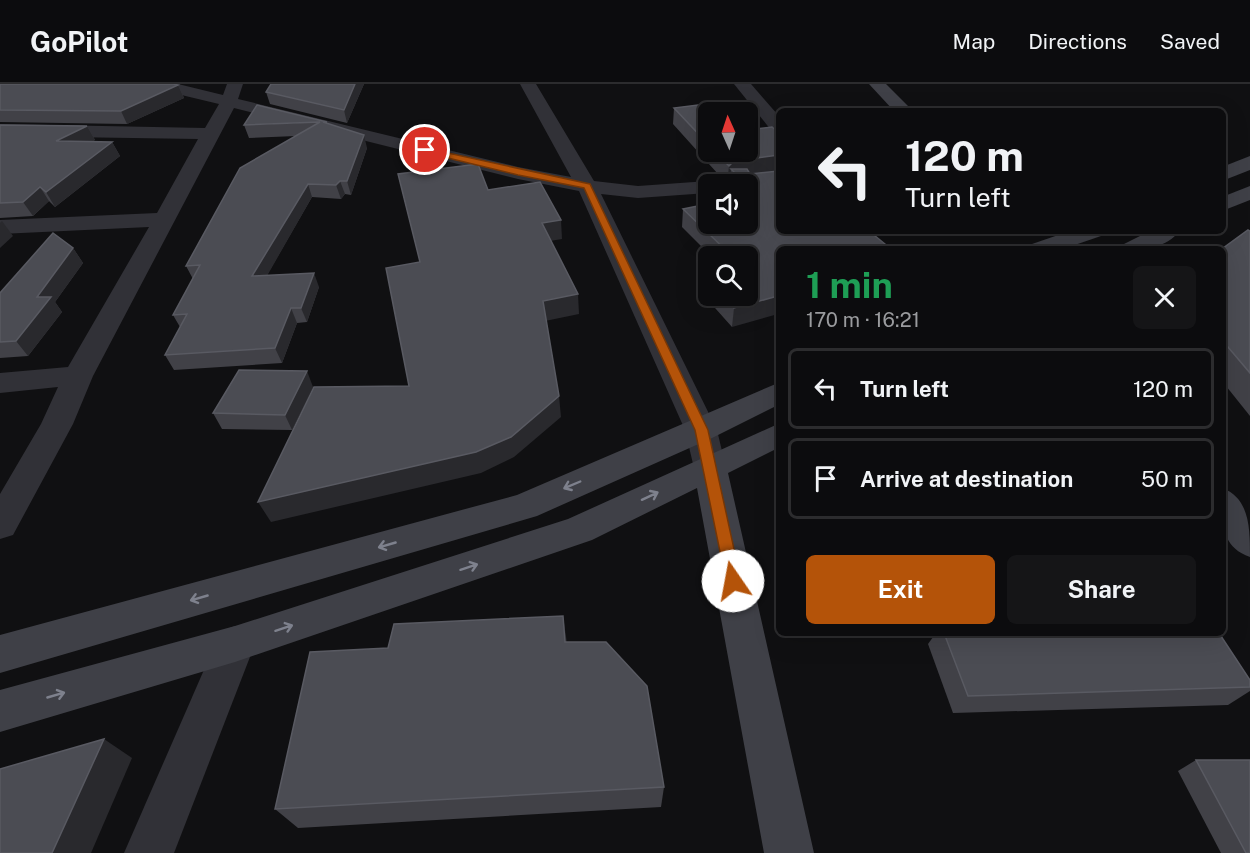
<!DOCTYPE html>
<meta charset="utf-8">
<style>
body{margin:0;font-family:"Public Sans",sans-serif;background:#151517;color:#f1f3f6;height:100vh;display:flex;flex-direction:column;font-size:22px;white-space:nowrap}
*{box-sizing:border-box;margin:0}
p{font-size:20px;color:#9a9b9e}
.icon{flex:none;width:33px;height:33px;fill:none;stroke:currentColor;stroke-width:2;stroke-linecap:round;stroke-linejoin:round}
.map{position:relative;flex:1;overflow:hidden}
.side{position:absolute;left:776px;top:162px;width:450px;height:390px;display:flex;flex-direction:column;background:#0c0c0e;border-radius:9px;box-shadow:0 6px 24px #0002,0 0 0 2px #2c2c2e}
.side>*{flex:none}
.guide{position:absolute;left:776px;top:24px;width:450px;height:126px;border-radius:9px;box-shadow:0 6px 24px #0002,0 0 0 2px #2c2c2e;background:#0c0c0e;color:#f1f3f6;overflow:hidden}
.needle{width:39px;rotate:357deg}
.controls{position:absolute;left:698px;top:18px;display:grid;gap:12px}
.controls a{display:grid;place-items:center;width:60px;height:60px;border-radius:9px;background:#0c0c0e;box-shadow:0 6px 24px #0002,0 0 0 2px #2c2c2e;font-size:30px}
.pin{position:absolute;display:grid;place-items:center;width:51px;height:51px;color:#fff;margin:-26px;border:3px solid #fff;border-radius:50%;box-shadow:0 2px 6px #0007}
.me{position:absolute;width:66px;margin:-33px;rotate:348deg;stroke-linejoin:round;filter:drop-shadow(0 0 4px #0008)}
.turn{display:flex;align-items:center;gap:21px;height:126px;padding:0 30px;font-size:27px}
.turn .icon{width:78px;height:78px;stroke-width:2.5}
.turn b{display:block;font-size:42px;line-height:51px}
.round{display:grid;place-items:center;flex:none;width:63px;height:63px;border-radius:9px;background:#151517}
.summary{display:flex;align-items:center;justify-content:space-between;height:102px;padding:0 30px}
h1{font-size:36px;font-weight:700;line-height:45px;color:#1e9e55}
.action{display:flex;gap:12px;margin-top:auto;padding:12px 30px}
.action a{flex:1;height:69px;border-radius:9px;background:#b45309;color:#fff;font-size:24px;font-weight:700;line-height:69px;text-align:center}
.action a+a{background:#151517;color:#f1f3f6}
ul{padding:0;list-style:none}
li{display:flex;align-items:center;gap:18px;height:81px;margin:0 12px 9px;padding:0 18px;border:3px solid #2c2c2e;border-radius:9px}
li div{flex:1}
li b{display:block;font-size:22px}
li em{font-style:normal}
header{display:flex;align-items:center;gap:36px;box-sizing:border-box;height:84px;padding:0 30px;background:#0c0c0e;border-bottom:2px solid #2c2c2e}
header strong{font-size:28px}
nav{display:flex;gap:33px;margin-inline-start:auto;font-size:21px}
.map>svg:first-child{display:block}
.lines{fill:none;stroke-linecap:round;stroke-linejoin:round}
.street{fill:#313137;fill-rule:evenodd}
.secondary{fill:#3f4047;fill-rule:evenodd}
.wall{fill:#414147}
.shaded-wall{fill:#29292d}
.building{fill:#4b4c53;stroke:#595a62;stroke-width:1.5}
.oneway{stroke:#7e818d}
.route{fill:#b45309;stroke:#753606;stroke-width:1.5}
</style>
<header>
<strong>GoPilot</strong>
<nav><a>Map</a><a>Directions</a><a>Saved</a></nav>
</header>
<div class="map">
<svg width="1250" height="769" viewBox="0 0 1250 769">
<rect width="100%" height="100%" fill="#101012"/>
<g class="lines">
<!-- street -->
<g class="street">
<path d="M150,0H178L223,11L227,0H243L238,15L518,83L571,93L520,0H536L594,97L638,102L708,97L715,99L717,100H708V109L638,114L601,110L717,346L726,384L722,393L710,396L698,393L694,384L685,346L579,107L518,95L234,24L93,292L73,340L13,451L0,455V410L41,340L58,303L0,309V289L68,283L149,143L0,150V136L157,129L198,55L0,52V40L205,44L219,20L152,4Z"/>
<path d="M734,0H751L778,31V47L771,46Z"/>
<path d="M235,542L249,547L255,560L174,769H124L221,547Z"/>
</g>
<!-- secondary -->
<g class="secondary">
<path d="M869,0H886L913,27H894Z"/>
<path d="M1250,72V86L1222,97V83Z"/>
<path d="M1250,102V116L1222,127V113Z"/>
<path d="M1070,147H1104L1101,152L1063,165H1028L1032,160Z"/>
<path d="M1150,147H1179C1166,166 1140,165 1120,165L1124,160Z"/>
<path d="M778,299V321L712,354L537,432L0,589V551L517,411Z"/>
<path d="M778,340V364L728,389L814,769H764L697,404L592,456L235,578L0,648V606L235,542L568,435Z"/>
<path d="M1222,404C1250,414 1250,445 1250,473C1218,462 1222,432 1222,404Z"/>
</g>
</g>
<!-- wall -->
<g class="wall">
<path d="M0,0L178,1L184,14L127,40L0,38Z"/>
<path d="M364,0L347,39L270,20L266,8Z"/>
<path d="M674,24L708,28V68H747L778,48V147L732,243L707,215L708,205V212H747V172H711L682,143L683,125L747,140V100H730V96L727,100L673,40Z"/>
<path d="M327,38V39L367,64L351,111L345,110L341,115L312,113L267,191L319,203L307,238L297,239L282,279L174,286L165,271L180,243L173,231L193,195L186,182L296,52L249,54L244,41Z"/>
<path d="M0,41L87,42L95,56L90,58H112L120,72L55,123L49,117L33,132L0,134Z"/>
<path d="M1250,147V332L1222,297V165Z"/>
<path d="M73,164L83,179L55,218L62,228L28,272L0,274V209Z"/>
<path d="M313,303L292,346L222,345L213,329Z"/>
<path d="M936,549H1219L1250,596V607L1228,621L953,629L928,560Z"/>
<path d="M567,558L664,703L661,723L298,744L275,725Z"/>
<path d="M1196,676L1250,769H1221L1178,687Z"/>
</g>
<!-- shaded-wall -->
<g class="shaded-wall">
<path d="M355,0H364L347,39L344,26Z"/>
<path d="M178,1L184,14L127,40L121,27Z"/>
<path d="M87,42L95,56L64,70L56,57Z"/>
<path d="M364,51L367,64L351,111L347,97Z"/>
<path d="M112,58L120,72L55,123L46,108Z"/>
<path d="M778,71V88L739,93L731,85L730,96L727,100L729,82L734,77Z"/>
<path d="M340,97L345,110L341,115L336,101Z"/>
<path d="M308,100L312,113L259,206L252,192Z"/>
<path d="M40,103L49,117L33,132L23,118Z"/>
<path d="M561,136L562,155L544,158L542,139Z"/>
<path d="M2,137L13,152L0,164V139Z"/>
<path d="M73,164L83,179L55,218L62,228L28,272L16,257L37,213Z"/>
<path d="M314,189L319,203L307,238L301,224Z"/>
<path d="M578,210L579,230L545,237L543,217Z"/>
<path d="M778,212V230L732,243L734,224Z"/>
<path d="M291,224L297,239L282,279L275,264Z"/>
<path d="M307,287L313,303L292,346L285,331Z"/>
<path d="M559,312L561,333L514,373L481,389L271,438L258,418Z"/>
<path d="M563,532L567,559L565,558Z"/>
<path d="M104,655L132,674L91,769H52Z"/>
</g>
<!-- building -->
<g class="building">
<path d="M0,0H173L178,1L121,27L0,26Z"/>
<path d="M271,0H355L344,26L266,8Z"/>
<path d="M714,19L724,28H708V60L674,24Z"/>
<path d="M257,21L327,38H323L364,51L347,97H340L336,101L308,100L252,192L314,189L301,224H291L275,264L165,271L187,230L173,231L200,181L186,182L240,84L320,38L244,41Z"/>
<path d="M0,41L87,42L56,57L112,58L46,108L40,103L23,118L0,119Z"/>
<path d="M772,43L778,48V71L734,77L729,82L715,68H747V46Z"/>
<path d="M478,80L488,106L540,98L561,136L542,139L578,210L543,217L559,312L511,353L476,368L258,418L314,303L409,302L386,184L420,178L398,90Z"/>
<path d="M731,85H747L750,90L778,87V147H869L891,165H778V212L734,224L723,212H747V172H732L683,125L708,120V140H747V111L755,109Z"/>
<path d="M1248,146L1250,147V289L1222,256V165Z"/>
<path d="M53,149L73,164L37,213H51L16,257L0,258V209Z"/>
<path d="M239,286L307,287L285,331L213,329Z"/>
<path d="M563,532L565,558H606L647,602L664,703L275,725L310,568L388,564L394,540Z"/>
<path d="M944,549H1219L1250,596V603L968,612Z"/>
<path d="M104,655L52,769H0V685Z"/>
<path d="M1196,676H1250V769H1246Z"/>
</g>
<!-- one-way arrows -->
<defs><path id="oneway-shaft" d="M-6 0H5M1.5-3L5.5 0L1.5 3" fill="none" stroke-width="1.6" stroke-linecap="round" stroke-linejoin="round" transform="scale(1.5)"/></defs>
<g class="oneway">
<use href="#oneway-shaft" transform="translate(572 401) rotate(157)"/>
<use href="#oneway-shaft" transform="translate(650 412) rotate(-25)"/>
<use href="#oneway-shaft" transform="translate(387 461) rotate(164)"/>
<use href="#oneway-shaft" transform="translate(469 483) rotate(-18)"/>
<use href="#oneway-shaft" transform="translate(199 514) rotate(164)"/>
<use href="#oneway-shaft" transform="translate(284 544) rotate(-18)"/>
<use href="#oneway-shaft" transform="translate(56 611) rotate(-16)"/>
</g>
<!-- route -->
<path class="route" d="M425,64L590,100L708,346L741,497L739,502L733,504L728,502L726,497L695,346L584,104L518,91L423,68L421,66Z"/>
</svg>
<div class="controls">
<a><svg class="needle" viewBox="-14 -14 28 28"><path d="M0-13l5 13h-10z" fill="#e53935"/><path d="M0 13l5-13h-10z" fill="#9a9b9e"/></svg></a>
<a><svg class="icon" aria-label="sound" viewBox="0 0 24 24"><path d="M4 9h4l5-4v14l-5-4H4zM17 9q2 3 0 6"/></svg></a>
<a><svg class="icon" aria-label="search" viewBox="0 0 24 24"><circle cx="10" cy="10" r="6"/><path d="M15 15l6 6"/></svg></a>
</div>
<div class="pin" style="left:425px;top:66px;background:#d93025"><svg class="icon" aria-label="arrive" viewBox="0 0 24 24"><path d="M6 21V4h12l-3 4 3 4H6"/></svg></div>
<svg class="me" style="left:733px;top:497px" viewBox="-20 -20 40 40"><circle r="19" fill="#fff"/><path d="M0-13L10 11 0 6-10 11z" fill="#b45309"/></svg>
<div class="guide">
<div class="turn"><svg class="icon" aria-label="left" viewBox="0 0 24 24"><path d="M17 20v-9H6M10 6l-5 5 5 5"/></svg><div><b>120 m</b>Turn left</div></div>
</div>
<section class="side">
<div class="summary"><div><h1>1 min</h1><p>170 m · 16:21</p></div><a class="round"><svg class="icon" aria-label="close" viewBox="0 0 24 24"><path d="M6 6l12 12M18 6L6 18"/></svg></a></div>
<ul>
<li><svg class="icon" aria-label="left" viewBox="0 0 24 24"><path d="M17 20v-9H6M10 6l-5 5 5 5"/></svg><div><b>Turn left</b></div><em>120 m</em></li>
<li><svg class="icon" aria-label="arrive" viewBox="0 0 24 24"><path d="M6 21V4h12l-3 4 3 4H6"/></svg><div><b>Arrive at destination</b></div><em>50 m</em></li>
</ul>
<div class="action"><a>Exit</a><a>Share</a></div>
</section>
</div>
